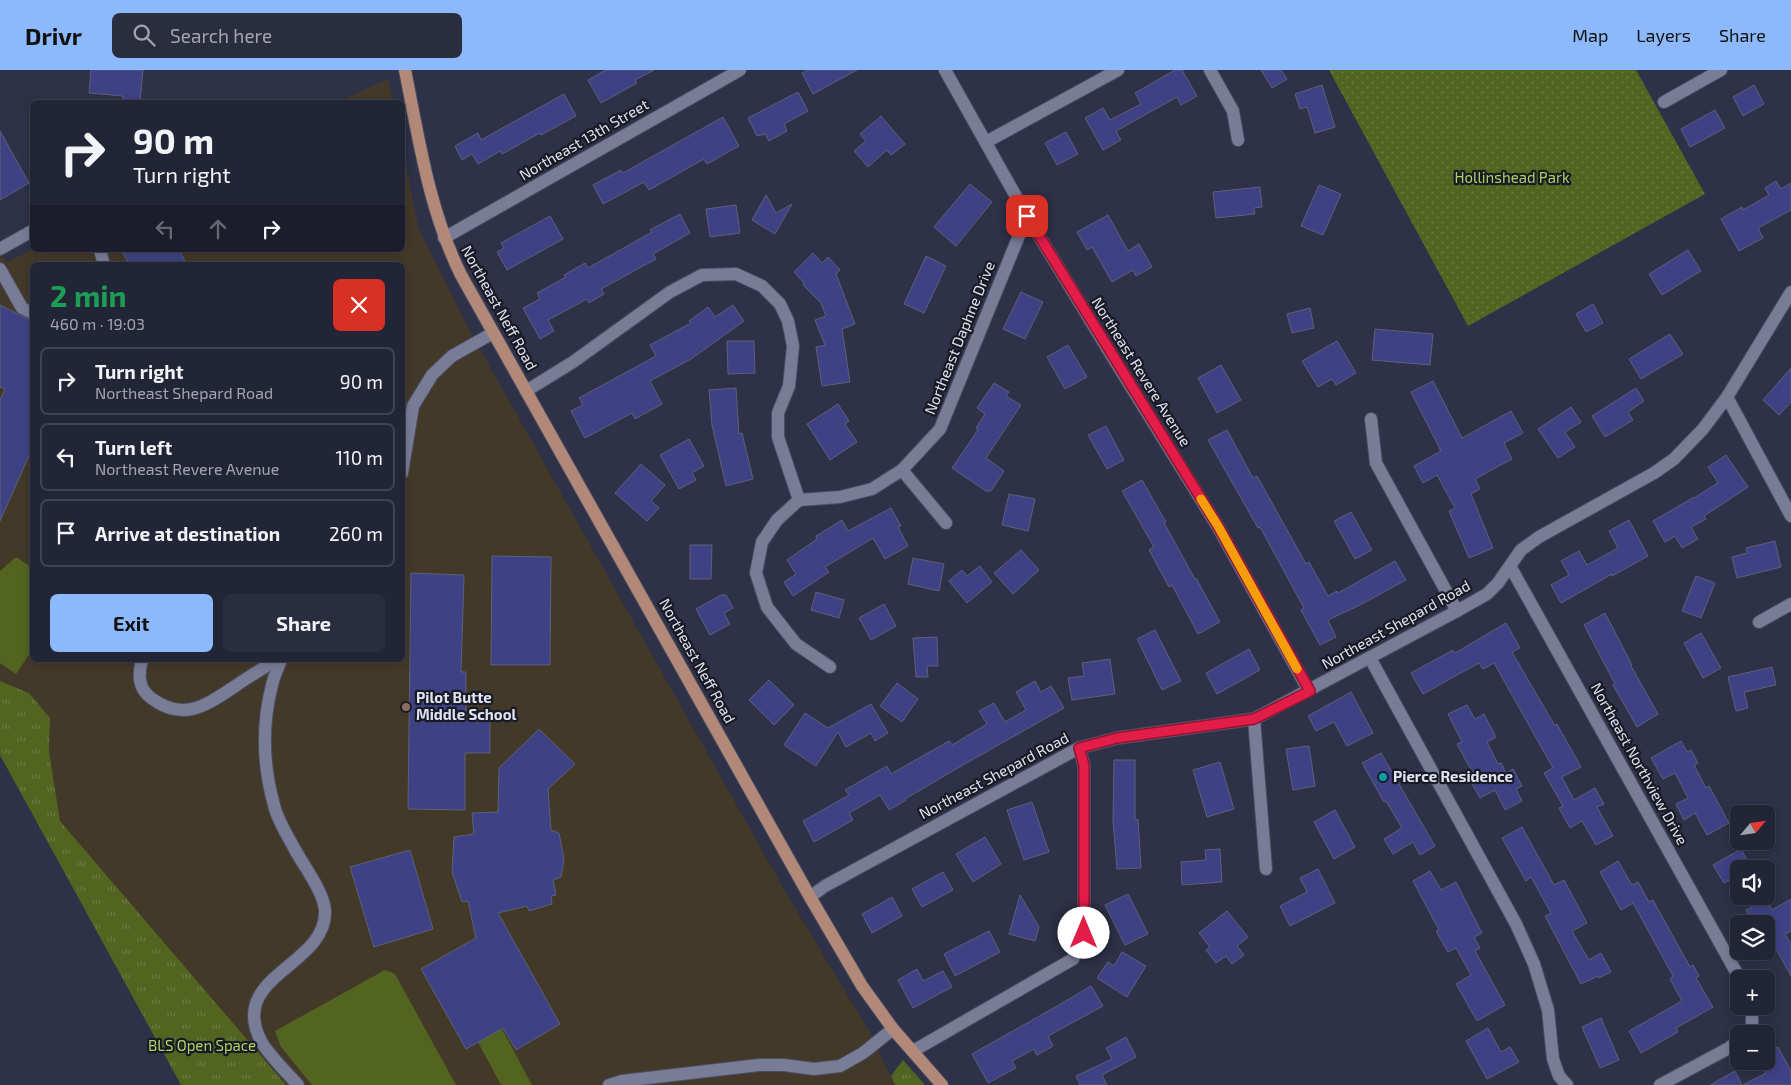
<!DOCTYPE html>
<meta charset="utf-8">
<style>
body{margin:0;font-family:"Exo 2",sans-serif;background:#2a2d3d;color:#f1f3f6;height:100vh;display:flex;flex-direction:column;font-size:19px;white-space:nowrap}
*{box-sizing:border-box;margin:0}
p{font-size:16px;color:#a2a5ad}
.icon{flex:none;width:28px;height:28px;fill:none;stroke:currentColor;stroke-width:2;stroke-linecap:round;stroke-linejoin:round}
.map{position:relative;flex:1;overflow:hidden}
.sheet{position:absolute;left:30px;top:192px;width:375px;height:400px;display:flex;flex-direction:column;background:#222535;border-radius:8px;box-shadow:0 2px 8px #0003,0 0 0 1px #3f4250}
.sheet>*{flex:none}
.banner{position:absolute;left:30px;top:30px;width:375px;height:152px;border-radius:8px;box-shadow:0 2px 8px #0003,0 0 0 1px #3f4250;background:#222535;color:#f1f3f6;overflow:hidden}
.needle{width:32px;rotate:61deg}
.fabs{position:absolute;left:1730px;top:735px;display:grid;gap:10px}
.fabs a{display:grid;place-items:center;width:45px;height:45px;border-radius:8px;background:#222535;box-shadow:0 2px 8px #0003,0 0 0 1px #3f4250;font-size:25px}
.pin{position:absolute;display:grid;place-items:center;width:42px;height:42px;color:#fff;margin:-21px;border-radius:10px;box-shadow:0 2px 8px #0006}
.me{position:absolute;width:55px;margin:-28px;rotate:0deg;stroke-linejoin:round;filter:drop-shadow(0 0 4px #0008)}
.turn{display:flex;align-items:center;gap:18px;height:105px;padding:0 20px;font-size:22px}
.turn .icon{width:65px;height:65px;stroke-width:2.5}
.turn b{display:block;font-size:35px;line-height:42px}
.lanes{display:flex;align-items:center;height:48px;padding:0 20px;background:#0003;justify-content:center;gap:25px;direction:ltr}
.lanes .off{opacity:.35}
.round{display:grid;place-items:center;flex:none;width:52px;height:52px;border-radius:8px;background:#2a2d3d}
.overview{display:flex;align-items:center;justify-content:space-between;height:85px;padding:0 20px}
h1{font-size:30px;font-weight:700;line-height:38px;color:#1e9e55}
.button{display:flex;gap:10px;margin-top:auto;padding:10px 20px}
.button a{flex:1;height:58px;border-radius:8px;background:#8bb9fc;color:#111;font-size:20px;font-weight:700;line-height:58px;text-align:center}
.button a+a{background:#2a2d3d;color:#f1f3f6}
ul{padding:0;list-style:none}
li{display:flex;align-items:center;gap:15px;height:68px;margin:0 10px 8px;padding:0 10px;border:2px solid #3f4250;border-radius:8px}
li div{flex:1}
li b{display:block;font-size:19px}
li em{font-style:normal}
header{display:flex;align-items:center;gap:30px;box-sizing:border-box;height:70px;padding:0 25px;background:#8bb9fc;color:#111}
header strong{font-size:24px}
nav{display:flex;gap:28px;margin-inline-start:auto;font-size:18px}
.search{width:350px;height:45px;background:#2a2d3d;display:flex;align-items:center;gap:12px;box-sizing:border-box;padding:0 18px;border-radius:8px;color:#a2a5ad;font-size:19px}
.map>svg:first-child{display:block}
.education{fill:#433929;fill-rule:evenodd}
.grass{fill:url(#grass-tufts)}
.park{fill:url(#park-dots)}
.pitch{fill:#526420}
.building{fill:#3e4284;stroke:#5c6078}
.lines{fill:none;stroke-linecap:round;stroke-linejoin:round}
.minor-casing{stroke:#4b4e60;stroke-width:14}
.major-casing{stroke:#4b4e60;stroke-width:14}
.minor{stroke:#787c96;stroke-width:12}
.major{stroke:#b28978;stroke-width:12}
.route-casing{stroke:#92132f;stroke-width:12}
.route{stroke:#e11d48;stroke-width:9}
.slow{stroke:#f59e0b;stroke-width:9}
.education-dot{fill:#8d6e63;stroke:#181a24;stroke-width:2}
.culture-dot{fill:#0f9aa8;stroke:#181a24;stroke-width:2}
.labels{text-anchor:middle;stroke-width:4.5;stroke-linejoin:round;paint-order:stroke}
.street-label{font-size:15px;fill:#e0e3f1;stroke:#181a24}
.park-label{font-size:15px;fill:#b1d065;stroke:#181a24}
.poi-label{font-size:15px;font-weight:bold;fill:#e0e3f1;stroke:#181a24;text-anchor:start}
</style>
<header>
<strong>Drivr</strong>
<div class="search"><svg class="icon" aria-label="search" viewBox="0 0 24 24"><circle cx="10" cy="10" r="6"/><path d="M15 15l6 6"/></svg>Search here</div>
<nav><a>Map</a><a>Layers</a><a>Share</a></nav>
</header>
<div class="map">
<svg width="1791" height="1015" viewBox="0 0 1791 1015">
<defs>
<pattern id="grass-tufts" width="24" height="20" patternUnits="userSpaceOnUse" patternTransform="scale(1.25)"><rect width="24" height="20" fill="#526420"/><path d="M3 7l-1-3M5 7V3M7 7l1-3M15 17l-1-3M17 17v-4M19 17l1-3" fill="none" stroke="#6b7a41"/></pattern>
<pattern id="park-dots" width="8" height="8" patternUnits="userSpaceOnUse" patternTransform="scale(1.25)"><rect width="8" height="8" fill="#526420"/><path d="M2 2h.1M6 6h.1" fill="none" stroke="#6b7a41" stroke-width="1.8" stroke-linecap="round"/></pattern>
</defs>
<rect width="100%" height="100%" fill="#2e3147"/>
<!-- education -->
<g class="education">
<path d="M388,9L393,32H338Z"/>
<path d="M403,80L418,157L467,256L785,821L869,961L895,1015H286L60,751L49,681L50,648L29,623L0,611V184L7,192L32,180H402ZM32,195H402V590H32Z"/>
</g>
<!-- grass -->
<g class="grass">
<path d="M0,611L29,623L50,648L49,681L60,751L286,1015H181L0,685Z"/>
<path d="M903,990L925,1015H895L891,1006Z"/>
</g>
<!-- park -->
<path class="park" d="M1329,0H1636L1705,124L1468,256Z"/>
<!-- pitch -->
<g class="pitch">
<path d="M16,487L32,498V580L16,604L0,593V501Z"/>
<path d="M385,900L395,904L456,1015H312L281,977L275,961Z"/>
<path d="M502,959L532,1015H501L478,972Z"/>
</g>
<!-- building -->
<g class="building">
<path d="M91,0H143L140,32H123V26L89,23Z"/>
<path d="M606,0H654L635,10L637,13L601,33L588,10Z"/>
<path d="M808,0H857L813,24L802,3Z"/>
<path d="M1175,0H1182L1197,26L1181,35L1177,27L1116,61L1121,70L1103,80L1085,48L1103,38L1110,50L1141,34L1135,23Z"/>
<path d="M1261,0H1281L1287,9L1272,18Z"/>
<path d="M1322,15L1335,57L1315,63L1307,37L1300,39L1295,24Z"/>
<path d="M1754,15L1764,34L1743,46L1733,27Z"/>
<path d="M798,22L808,41L784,54L787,61L769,71L765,64L757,66L748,48Z"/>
<path d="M564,24L576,46L541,65L540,63L502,84L500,81L478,94L472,84L462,90L455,76L478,63L481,70Z"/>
<path d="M1715,40L1725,58L1690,77L1681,59Z"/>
<path d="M881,46L905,74L891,85L887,80L868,97L854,81L866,71L860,64Z"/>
<path d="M723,47L739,76L707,94L704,89L649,120L644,112L603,134L593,115L621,100L623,103Z"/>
<path d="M0,61L29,113L0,130Z"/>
<path d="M1066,62L1078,84L1057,95L1045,73Z"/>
<path d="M1776,111L1781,119L1791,113V140L1758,158L1763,168L1739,181L1721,149L1742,137L1743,140L1769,125L1765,118Z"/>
<path d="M970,114L992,132L956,176L934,157Z"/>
<path d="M1319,115L1341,124L1323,165L1301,156Z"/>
<path d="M1260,117L1262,137L1254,138L1255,144L1216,148L1213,122Z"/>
<path d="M766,125L776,143L792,134L775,164L752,150Z"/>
<path d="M736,135L740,163L710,167L706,139Z"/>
<path d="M680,144L690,163L653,184L656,189L601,219L604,224L589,233L587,229L548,250L554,261L540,269L523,238L540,229L537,223L566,207L564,205L585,193L588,198L652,162L650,160Z"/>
<path d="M1108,145L1128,181L1139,174L1152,197L1136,206L1133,200L1112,212L1092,177L1087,180L1077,162Z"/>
<path d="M550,146L563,169L507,200L497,182L504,178L501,173Z"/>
<path d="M121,180H179L187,195H130Z"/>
<path d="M1688,180L1701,201L1662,225L1649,204Z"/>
<path d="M813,183L822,193L828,187L840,200L836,204L855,254L842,259L850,312L822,316L816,277L825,275L815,250L826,246L821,233L803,215L804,213L794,202Z"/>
<path d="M926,186L946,196L924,243L904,234Z"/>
<path d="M1021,222L1043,232L1025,269L1003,259Z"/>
<path d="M1593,234L1603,253L1586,262L1576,244Z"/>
<path d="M0,235L32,251V379L0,451V330L5,319L0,317Z"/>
<path d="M733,235L744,251L691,289L650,311L662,334L635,349L632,343L585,368L571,341L583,335L579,328L656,286L650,275L691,253L689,251L708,237L715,247Z"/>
<path d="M1310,238L1314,258L1292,263L1287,244Z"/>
<path d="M1375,259L1433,264L1430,295L1372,290Z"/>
<path d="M1670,264L1683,284L1641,309L1629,289Z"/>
<path d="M727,271H754L755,303L728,304Z"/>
<path d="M1337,271L1356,303L1336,315L1332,309L1318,317L1302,291Z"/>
<path d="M1068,275L1087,307L1065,319L1047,287Z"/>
<path d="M1221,295L1241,330L1217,343L1198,308Z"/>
<path d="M1791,298V332L1779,345L1763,330Z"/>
<path d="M1433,311L1462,368L1511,341L1523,363L1504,373L1512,389L1475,409L1480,419L1471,424L1493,478L1469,488L1449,441L1455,438L1437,405L1423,413L1414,396L1441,381L1411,322Z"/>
<path d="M994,313L1009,322L1006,326L1021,335L986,388L1004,401L991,421H986L952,398L978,360L976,358L985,344L977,338Z"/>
<path d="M736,318L739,364L742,363L753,409L726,416L712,355L709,320Z"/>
<path d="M1636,318L1644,331L1628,342L1633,350L1605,367L1592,346Z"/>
<path d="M838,334L849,351L845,354L857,372L830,390L807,354Z"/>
<path d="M1571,337L1581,352L1565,362L1575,377L1558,388L1538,359Z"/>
<path d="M1106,356L1124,390L1107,399L1088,365Z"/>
<path d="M1227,360L1253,408L1257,406L1306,494L1309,492L1328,526L1337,521L1338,523L1395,491L1406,510L1360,535L1328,550L1336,567L1320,575L1301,540L1304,538L1260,457L1258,458L1208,370Z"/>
<path d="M689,369L704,396L692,403L696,410L679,419L660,385Z"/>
<path d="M1726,385L1748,417L1704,446L1706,449L1691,457L1698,469L1682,478L1675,466L1665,472L1653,451L1694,427V428L1718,413L1708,397Z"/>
<path d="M641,394L665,415L651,431L659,438L647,451L615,423Z"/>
<path d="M1142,410L1166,452L1164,453L1195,509L1196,508L1220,552L1198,564L1172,515L1169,517L1149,480L1154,477L1122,421Z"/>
<path d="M1009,424L1035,429L1028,461L1002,455Z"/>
<path d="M891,438L901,456L898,457L908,476L885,489L873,468L825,497L829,502L793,526L784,512L796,504L787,490L817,469L816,466L842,450L848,461Z"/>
<path d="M1351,442L1372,480L1355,489L1334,451Z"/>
<path d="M1629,450L1648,486L1612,506V504L1561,533L1551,515L1569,505L1561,491L1579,481L1587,495L1618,478L1609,461Z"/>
<path d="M1775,471L1781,497L1737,508L1732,487L1747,483L1746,478Z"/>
<path d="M690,475H712L711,509H690Z"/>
<path d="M1021,480L1039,500L1013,524L994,503Z"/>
<path d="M492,486L551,487L550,595H491Z"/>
<path d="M913,488L944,494L939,521L908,514Z"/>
<path d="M980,496L992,512L967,533L949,511L962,500L967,506Z"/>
<path d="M411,503L464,505L461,602H466V649H490V683H465V740L408,739Z"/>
<path d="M1696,506L1715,513L1701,548L1682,541Z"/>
<path d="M816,522L844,530L839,548L811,540Z"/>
<path d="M721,525H726L733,538L724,543L730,554L710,565L696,539Z"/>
<path d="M884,534L896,556L871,570L859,548Z"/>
<path d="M1605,543L1632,595L1631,596L1658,644L1637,657L1613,615L1615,614L1584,555Z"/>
<path d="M1506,553L1520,578L1512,582L1555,656L1557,654L1581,697L1562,707L1574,730L1595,718L1604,734L1597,737L1613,766L1596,775L1582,751L1570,758L1559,738L1563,736L1544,703L1553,698L1494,593L1483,599L1479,593L1423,624L1411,603L1453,580L1455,583Z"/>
<path d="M1155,560L1181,611L1162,620L1137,569Z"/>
<path d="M1701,563L1721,598L1703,608L1684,573Z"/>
<path d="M937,567L938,596H927L928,607H916L913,568Z"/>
<path d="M1249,579L1260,600L1217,624L1206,603Z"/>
<path d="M1110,589L1115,624L1072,630L1068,608L1084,606L1082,593Z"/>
<path d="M1772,597L1776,615L1744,622L1748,638L1736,641L1728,607Z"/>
<path d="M769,610L794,635L774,655L749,630Z"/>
<path d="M1035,611L1041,622L1051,616L1064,638L963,695L905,729L906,730L889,740L880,725L849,743L853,750L814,772L803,751L849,725L845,720L887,696L891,704L949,671L952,675L987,654L979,641L994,633L1005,652L1026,640L1016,622Z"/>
<path d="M897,613L918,629L902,652L880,636Z"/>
<path d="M1351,622L1373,663L1347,676L1334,652L1316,661L1308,646Z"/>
<path d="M871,634L888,663L875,671L871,663L846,677L838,662L816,696L784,675L805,643L828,658Z"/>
<path d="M1467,635L1475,649L1484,644L1496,667L1487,672L1498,694L1501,693L1506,703L1513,699L1522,716L1516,719L1522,731L1505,740L1495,720L1480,728L1470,710L1475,707L1457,674L1462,672L1448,644Z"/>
<path d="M539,659L575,694L548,719L551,760L559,763L564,789L561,807L553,810L556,825L551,826L552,834L529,841L527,836L498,843L560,954L516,980L503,958L466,979L421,899L476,868L468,831L462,832L452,802L454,767L474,764L472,743L498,742L499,698Z"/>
<path d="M1681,671L1687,682L1691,680L1698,693L1694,695L1706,718L1709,716L1729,753L1707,765L1695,743L1684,750L1676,734L1688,728L1675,703L1663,709L1651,688Z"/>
<path d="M1309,676L1315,716L1293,720L1286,679Z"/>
<path d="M1381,683L1435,776L1420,785L1413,772L1393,784L1384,769L1402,758L1386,731L1384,732L1362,693Z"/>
<path d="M1114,690H1135V750L1138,749L1141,798L1117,799L1113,751Z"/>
<path d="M1220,692L1234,739L1207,747L1193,700Z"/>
<path d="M1032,732L1049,782L1024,790L1007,740Z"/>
<path d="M1335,740L1355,777L1334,789L1314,752Z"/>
<path d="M1522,757L1554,815L1564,810L1587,853L1572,861L1589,890L1601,883L1611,902L1599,908L1598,906L1581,914L1545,846L1551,843L1531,807L1526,811L1502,768Z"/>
<path d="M985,767L1001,794L973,812L956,784Z"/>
<path d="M1220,779L1222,812L1182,815L1181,792L1206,790L1205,780Z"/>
<path d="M1741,779L1752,799H1739V805L1724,813L1713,795Z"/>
<path d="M410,780L433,859L374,877L350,797Z"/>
<path d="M1618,791L1632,815L1638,812L1649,832L1653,830L1690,897L1693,895L1699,906L1696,908L1713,937L1676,958L1678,962L1641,983L1629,961L1682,931L1670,909L1673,906L1633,833L1621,840L1600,802Z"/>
<path d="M1318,799L1335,833L1290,856L1280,836L1307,822L1300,808Z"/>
<path d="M1430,801L1441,820L1456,812L1482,863L1474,867L1480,878L1475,881L1505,935L1477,951L1456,914L1471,905L1456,878L1448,882L1436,861L1439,860L1413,811Z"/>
<path d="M943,802L953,820L922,837L912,819Z"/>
<path d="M1128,824L1148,864L1125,875L1105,835Z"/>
<path d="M1020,825L1039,857L1035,871L1009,864Z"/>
<path d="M1747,826H1765L1772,840L1791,829V861L1785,864L1791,874V906L1775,877L1766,882V854H1753L1746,840L1752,837Z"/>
<path d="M892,827L902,846L872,863L862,844Z"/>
<path d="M1227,841L1248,867L1237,876L1244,885L1232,894L1226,886L1216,893L1206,880L1210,877L1199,863Z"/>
<path d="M989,861L1000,882L955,906L944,884Z"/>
<path d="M1122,882L1146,896L1127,927L1097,908L1108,892L1114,896Z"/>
<path d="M917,899L923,911L943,901L952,917L913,938L898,910Z"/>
<path d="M1091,916L1103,936L1048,966L1053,976L1037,985L1034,979L1012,991L1016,998L988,1013L972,984L1059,935Z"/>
<path d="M1601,948L1619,990L1600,998L1582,957Z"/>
<path d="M1488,958L1501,982L1510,977L1519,992L1487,1009L1466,971Z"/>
<path d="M1126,967L1136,987L1102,1005L1107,1015H1080L1076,1006L1112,989L1106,978Z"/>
<path d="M1778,977L1791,1001V1015H1743L1766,1003L1759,991H1766V984Z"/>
<path d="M1735,1001L1742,1015H1710Z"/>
</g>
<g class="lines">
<!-- minor casing -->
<g class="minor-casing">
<g id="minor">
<path d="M945,0L1027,146L1112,286L1218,457L1309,621"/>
<path d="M1210,0L1233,41L1238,70"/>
<path d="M1664,32L1721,0"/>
<path d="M986,72L1118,0"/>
<path d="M444,168L740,0"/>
<path d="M0,179L32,161"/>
<path d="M100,180L104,195"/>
<path d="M0,199L22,238L32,243"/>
<path d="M526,321L573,292L670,222L702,205L736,204L762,216L780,234L788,251L793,276L789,316L778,343V367L799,430"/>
<path d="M1727,327L1791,446"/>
<path d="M1371,349L1376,393L1457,541"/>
<path d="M902,400L946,453"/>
<path d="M402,403L413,336L432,305L452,286L493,263"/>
<path d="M1510,496L1740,909"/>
<path d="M1759,552L1791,534"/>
<path d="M1370,588L1516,854L1534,894L1548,940L1553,989L1559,1006L1567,1015"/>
<path d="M142,590C138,605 138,618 151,628C183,652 205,636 234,617C248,607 262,599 276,590"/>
<path d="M281,590C278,598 274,606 272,615C262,654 263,696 274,735C277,749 286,763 293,776C302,794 323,820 325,840C328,896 227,905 261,971C267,983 288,1004 298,1015"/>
<path d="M830,597L796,574L767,537L756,503L762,472L777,450L799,430L840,427L872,419L902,400L940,359L1027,146"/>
<path d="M1254,649L1266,799"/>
<path d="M810,827L825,816L1079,678L1117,668L1254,649L1457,541L1487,524L1498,513L1521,480L1539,467L1654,403L1674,389L1703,359L1727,327L1791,222"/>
<path d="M1747,964L1752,960V936"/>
<path d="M913,981L1073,889L1084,863V695L1079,678"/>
<path d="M609,1015L622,1011L759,995H784L814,999L840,996L863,983L893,959"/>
<path d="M1660,1015L1729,978L1739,970"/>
</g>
</g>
<!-- major casing -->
<g class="major-casing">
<path id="major" d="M405,0C419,70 429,140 461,205L810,827L862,916L893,959L942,1015"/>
</g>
<!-- minor -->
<use href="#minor" class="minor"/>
<!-- major -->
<use href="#major" class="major"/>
</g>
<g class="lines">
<!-- route casing -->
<g class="route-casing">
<path id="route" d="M1027,146L1218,456L1310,621L1254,649L1117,668L1079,678L1084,695V863"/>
</g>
<!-- route -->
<use href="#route" class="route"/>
<!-- slow -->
<path class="slow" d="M1201,429L1218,456L1297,599"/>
</g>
<!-- markers -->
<circle class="education-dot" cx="406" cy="637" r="5"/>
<circle class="culture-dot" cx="1383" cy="707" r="5"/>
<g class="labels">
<!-- street labels -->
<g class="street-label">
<text transform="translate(584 70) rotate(-30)" y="5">Northeast 13th Street</text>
<text transform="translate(499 238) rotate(61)" y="5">Northeast Neff Road</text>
<text transform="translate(960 268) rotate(-68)" y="5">Northeast Daphne Drive</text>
<text transform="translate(1141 302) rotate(58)" y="5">Northeast Revere Avenue</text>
<text transform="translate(1396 555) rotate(-29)" y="5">Northeast Shepard Road</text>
<text transform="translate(697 591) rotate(61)" y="5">Northeast Neff Road</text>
<text transform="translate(1639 694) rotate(61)" y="5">Northeast Northview Drive</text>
<text transform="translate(994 706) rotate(-28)" y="5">Northeast Shepard Road</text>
</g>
<!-- park labels -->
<g class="park-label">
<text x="1512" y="113">Hollinshead Park</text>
<text x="202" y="981">BLS Open Space</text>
</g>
<!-- poi labels -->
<g class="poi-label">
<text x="416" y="633">Pilot Butte<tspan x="416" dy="17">Middle School</tspan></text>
<text x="1393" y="712">Pierce Residence</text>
</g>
</g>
</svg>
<div class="fabs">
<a><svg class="needle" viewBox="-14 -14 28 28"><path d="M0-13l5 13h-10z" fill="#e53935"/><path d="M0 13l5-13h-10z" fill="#a2a5ad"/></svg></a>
<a><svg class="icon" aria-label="sound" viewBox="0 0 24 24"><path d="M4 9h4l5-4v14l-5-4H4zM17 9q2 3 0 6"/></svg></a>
<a><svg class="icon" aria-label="layers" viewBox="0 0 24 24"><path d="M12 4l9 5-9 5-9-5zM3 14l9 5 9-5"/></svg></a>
<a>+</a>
<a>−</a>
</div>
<div class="pin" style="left:1027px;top:146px;background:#d93025"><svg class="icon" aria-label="arrive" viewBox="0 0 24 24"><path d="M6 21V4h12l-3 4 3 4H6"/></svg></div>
<svg class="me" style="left:1084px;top:863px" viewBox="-20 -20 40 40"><circle r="19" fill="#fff"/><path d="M0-13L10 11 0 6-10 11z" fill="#e11d48"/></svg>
<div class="banner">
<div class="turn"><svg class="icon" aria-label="right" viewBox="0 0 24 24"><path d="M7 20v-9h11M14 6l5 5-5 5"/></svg><div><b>90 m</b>Turn right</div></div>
<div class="lanes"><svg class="icon off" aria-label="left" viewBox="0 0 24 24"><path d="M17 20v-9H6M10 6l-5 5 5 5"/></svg><svg class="icon off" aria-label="ahead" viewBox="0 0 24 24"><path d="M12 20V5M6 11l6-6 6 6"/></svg><svg class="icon" aria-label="right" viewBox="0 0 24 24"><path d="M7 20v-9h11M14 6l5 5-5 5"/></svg></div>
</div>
<section class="sheet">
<div class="overview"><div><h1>2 min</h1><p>460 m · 19:03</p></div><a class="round" style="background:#d93025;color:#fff"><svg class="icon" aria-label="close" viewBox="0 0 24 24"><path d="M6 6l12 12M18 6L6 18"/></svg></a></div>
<ul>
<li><svg class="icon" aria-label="right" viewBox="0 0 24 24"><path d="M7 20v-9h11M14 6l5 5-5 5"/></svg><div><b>Turn right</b><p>Northeast Shepard Road</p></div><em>90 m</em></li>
<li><svg class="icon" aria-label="left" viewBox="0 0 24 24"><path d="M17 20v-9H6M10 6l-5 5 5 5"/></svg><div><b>Turn left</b><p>Northeast Revere Avenue</p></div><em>110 m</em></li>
<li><svg class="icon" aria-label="arrive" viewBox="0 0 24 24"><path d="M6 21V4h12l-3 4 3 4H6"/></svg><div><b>Arrive at destination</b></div><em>260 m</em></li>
</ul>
<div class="button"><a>Exit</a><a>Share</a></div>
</section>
</div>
